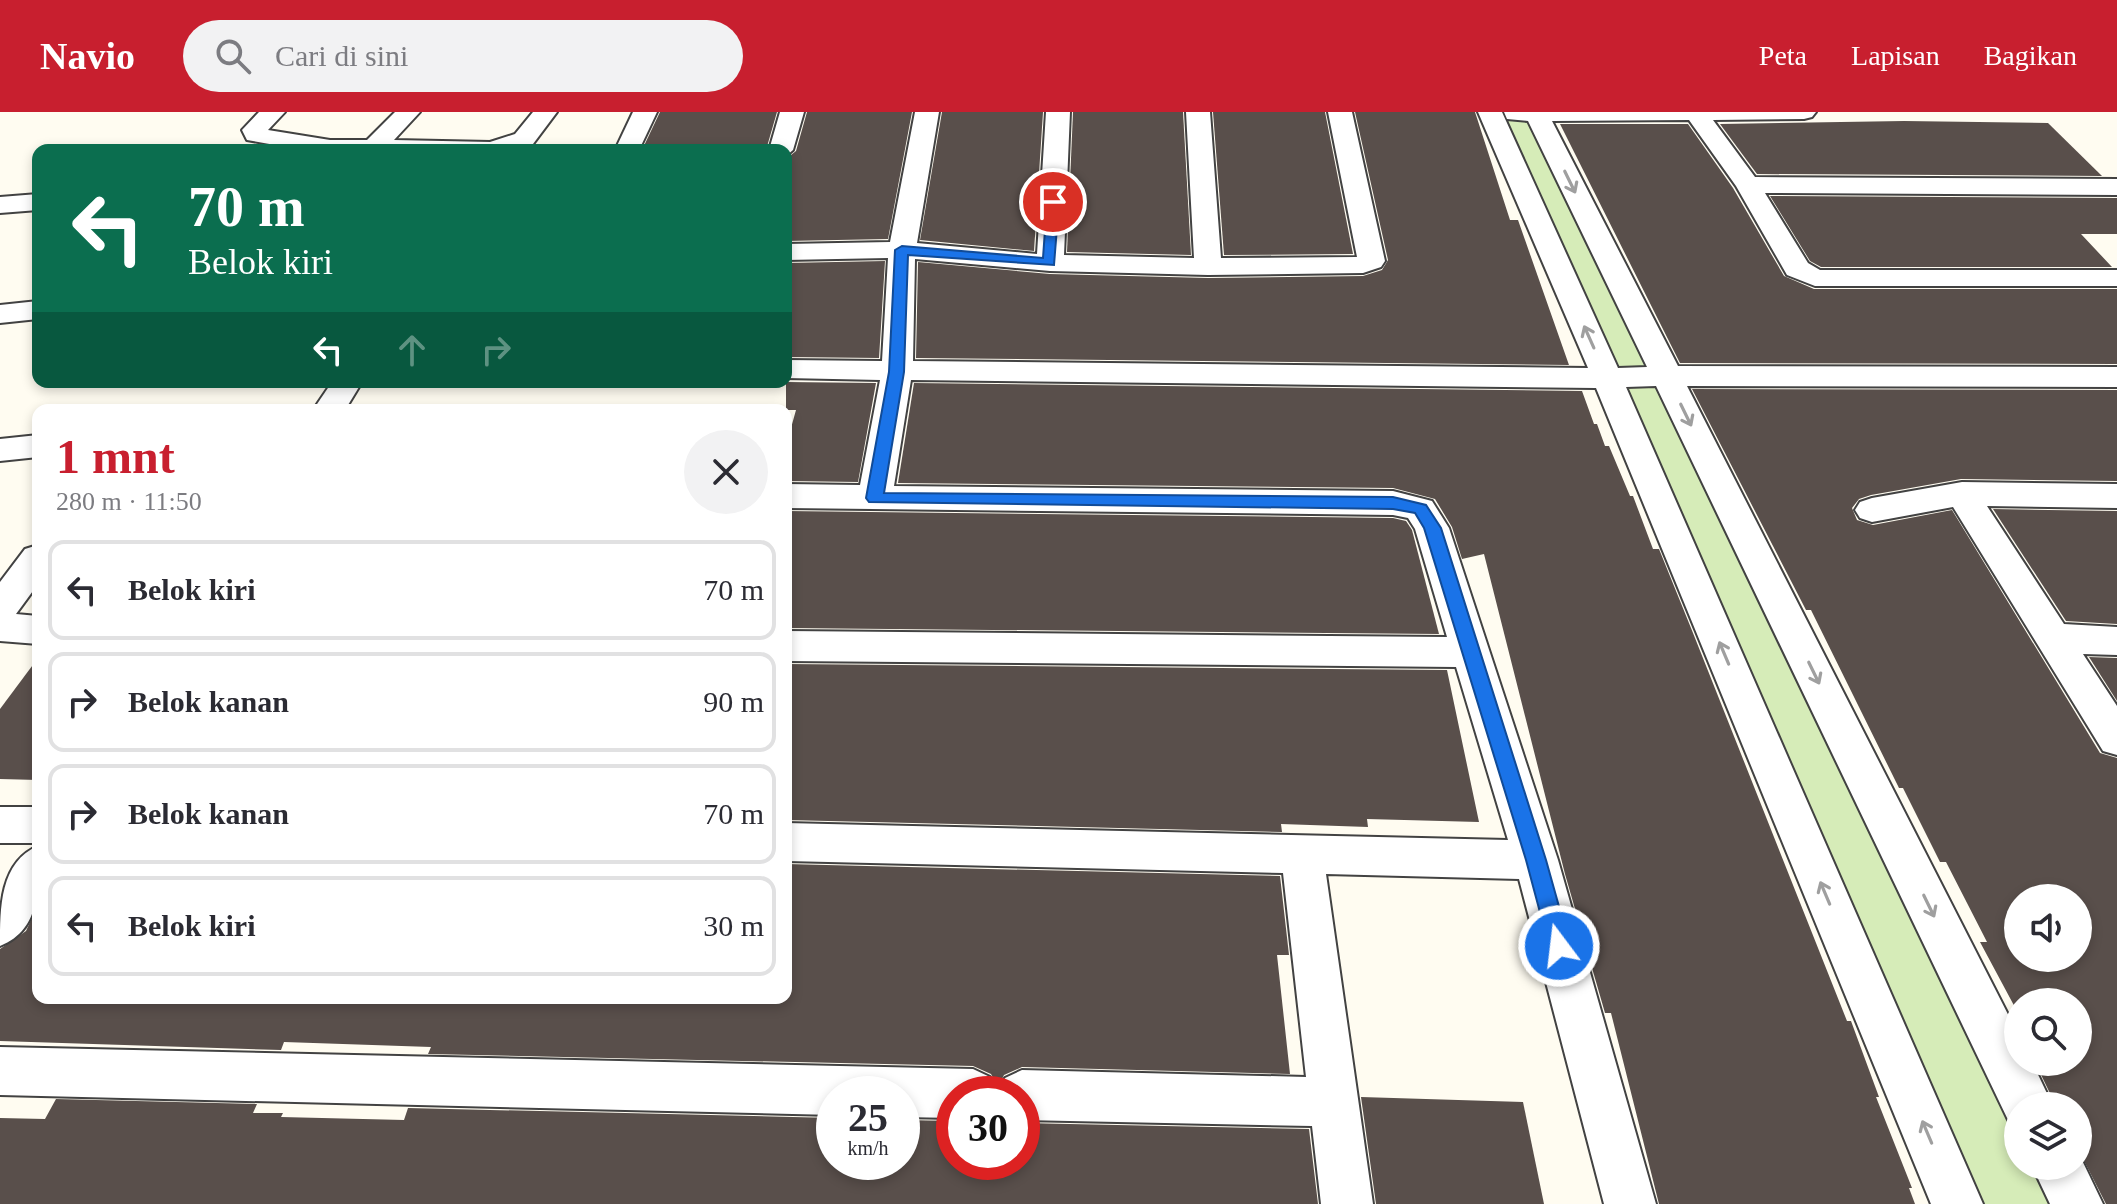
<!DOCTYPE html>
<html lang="id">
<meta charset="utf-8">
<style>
body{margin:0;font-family:"Times New Roman",serif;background:#f2f2f3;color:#2b2b33;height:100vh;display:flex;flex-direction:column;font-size:30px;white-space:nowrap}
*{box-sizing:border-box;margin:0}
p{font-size:26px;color:#7c7c81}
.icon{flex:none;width:44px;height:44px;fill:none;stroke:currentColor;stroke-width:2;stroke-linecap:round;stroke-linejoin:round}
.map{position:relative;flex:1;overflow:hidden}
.drawer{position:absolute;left:32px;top:292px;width:760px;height:600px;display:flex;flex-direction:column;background:#fff;border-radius:16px;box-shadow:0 4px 12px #0003}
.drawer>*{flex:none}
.guide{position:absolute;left:32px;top:32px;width:760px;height:244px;border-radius:16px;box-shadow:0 4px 12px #0003;background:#0b6e4f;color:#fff;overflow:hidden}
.buttons{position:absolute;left:2004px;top:772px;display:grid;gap:16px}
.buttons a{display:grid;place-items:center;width:88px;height:88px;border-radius:50%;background:#fff;box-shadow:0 4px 12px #0003;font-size:40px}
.speed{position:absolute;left:816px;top:964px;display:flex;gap:16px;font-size:40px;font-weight:700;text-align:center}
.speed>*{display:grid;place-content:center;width:104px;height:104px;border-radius:50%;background:#fff;box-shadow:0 4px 12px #0003;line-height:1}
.speed small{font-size:20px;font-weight:400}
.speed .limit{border:12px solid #d22;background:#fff;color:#111}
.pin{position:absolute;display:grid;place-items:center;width:68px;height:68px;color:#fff;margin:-34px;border:4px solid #fff;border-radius:50%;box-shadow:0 2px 8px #0007}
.me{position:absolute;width:88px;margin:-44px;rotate:345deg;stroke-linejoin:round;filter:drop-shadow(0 0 6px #0008)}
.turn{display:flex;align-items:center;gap:28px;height:168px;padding:0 24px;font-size:36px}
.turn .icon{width:104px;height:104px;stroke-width:2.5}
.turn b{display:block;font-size:56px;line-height:68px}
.lanes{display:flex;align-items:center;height:76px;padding:0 24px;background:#0003;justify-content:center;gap:40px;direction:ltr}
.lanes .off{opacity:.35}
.round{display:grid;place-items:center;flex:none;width:84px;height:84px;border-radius:42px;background:#f2f2f3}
.headline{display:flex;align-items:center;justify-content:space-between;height:136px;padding:0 24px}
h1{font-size:48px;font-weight:800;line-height:60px;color:#c81f2f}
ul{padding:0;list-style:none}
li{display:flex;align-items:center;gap:24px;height:100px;margin:0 16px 12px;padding:0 8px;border:4px solid #e1e1e2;border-radius:16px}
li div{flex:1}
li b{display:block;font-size:30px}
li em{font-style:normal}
header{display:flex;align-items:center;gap:48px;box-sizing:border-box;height:112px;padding:0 40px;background:#c81f2f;color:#fff}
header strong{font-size:38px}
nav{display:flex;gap:44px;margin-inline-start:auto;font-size:28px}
.search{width:560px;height:72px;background:#f2f2f3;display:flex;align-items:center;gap:20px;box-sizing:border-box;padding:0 28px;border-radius:44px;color:#7c7c81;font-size:30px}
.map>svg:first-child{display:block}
.green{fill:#d6ecb8}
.building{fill:#594f4b;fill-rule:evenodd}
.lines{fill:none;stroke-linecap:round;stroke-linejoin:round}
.minor-casing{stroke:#424242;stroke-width:4}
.minor{fill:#fff;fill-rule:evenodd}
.oneway{stroke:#9f9f9f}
.route{fill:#1a73e8;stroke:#114b97;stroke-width:2}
</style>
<header>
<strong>Navio</strong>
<div class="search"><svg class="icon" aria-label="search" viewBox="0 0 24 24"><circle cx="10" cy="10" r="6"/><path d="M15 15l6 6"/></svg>Cari di sini</div>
<nav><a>Peta</a><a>Lapisan</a><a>Bagikan</a></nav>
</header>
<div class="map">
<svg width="2117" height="1092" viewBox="0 0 2117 1092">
<rect width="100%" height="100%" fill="#fffcf1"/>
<!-- green -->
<path class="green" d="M1490,0H1536L2018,994V1054H2058L2077,1092H1957Z"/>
<!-- building -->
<g class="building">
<path d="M660,0H777L766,38H642Z"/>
<path d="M807,0H912L888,127L786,129V47L796,39Z"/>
<path d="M942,0H1043L1034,139L920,128Z"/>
<path d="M1073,0H1183L1191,143L1067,140Z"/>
<path d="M1213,0H1325L1353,142L1224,143Z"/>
<path d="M1355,0H1475L1510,108H1518L1569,253L916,246L918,150L1050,162L1208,166L1363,164L1382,158L1388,148Z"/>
<path d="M1904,9L2048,11L2102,64L1757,62L1720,12Z"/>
<path d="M1560,12H1688L1733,76L1784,164L1814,177H2117V252L1680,251Z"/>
<path d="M1770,84L2117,86V122H2081L2112,155H1821L1810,149Z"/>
<path d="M885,149L879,246L786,245V151Z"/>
<path d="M786,270L876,271L858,370L786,369V334L796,298H786Z"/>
<path d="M914,271L1582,279L1594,312H1597L1605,334H1609L1630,384H1633L1653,437H1659L1693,521L1847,909H1851L1879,985H1876L1912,1076H1909L1915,1092H1659L1611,901H1605L1565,762L1484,442L1462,447L1452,415L1435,387L1393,376L898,371Z"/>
<path d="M1692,277L2117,278V369L1961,367L1871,383L1859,387L1852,396L1857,408L1873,413L1952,398L2100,641L2117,646V1092H2106L2078,1037V994H2056L2035,950H2078V890H2018V901L1980,830H1987L1946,750H1940L1903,676H1899L1811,498H1806ZM2018,786H2078V846H2018Z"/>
<path d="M1993,397L2117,399V512L2066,509Z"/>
<path d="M786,399L1393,406L1406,409L1412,418L1439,522L786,516Z"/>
<path d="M2089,545L2117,546V589Z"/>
<path d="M38,546V668L0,667V597Z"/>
<path d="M786,552L1447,558L1479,710L1367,707L1368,715L1281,712L1282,720L786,708Z"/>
<path d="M786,752L1280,764L1289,843H1277L1290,962L1022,955L1004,963L998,975L991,962L973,954L428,942L431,935L284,930L281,938L0,929V837L26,819L38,793V886H786Z"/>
<path d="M1361,985L1523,990L1544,1092H1376Z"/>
<path d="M56,987L257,992L253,1001H283L281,1005L404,1008L408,996L834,1006V1050H902V1008L954,1009V1050H1022V1011L1309,1017L1318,1092H0V1006L45,1007Z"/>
</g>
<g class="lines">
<!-- minor casing -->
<g class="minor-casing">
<g id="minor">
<path d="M259,0H285L268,18L330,28H367L395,0H420L394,28L490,30L515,22L533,0H557L533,32L514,38H303L247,28L242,18Z"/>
<path d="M633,0H657L639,38H615Z"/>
<path d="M780,0H804L793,38L786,44V38H769Z"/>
<path d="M915,0H939L917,131L1037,142L1046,0H1070L1064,143L1194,146L1186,0H1210L1221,146L1357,145L1328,0H1352L1385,149L1381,155L1363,161L1208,163L1050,159L915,147L913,249L1588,256L1478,0H1502L1618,256L1647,255L1528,9L1507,7L1504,0H1816L1812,5L1804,7L1713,8L1755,65L2117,67V83L1765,81L1808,151L1820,158H2117V174H1815L1787,163L1736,74L1689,8L1552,9L1678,254L2117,255V275L1687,274L2018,922V950H2032L2053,994H2018V1015L2010,1012L1656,274L1626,275L1983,1092H1931L1596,276L911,268L894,374L1393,379L1432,389L1449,416L1558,748L1656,1092H1604L1519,767L1326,762L1373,1092H1321L1312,1014L1022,1008V982H998L1005,966L1022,958L1306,965L1283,761L786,749V711L1508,728L1456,555L786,549V519L1447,525L1415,417L1408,406L1393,403L786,396V372L860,373L880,268L786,266V248L882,249L888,146L786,148V132L890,130Z"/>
<path d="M38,82V98L0,101V85Z"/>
<path d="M38,189V207L0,211V193Z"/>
<path d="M332,270H362L345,298H313Z"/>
<path d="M38,323V345L0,349V327Z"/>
<path d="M1962,370L2117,372V396L1987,394L2064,512L2117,515V543L2083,542L2117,594V643L2103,639L1953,395L1872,410L1860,406L1855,398L1860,390L1872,386Z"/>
<path d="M38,433V472L16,502L38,504V532L0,529V470L25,437Z"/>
<rect x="0" y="695" width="38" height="36"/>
<path d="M38,734C38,772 43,817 0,834C0,795 0,750 38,734Z"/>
<path d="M0,935L973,957L990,965L998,982H954V1006L902,1005V982H834V1003L0,983Z"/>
<path d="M2078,1040L2103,1092H2050L2032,1054H2078Z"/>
</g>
</g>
<!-- minor -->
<use href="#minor" class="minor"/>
</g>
<!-- one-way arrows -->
<defs><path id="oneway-shaft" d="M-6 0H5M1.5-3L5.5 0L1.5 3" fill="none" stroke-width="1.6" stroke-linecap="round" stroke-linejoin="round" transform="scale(2)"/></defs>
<g class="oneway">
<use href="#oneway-shaft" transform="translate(1570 70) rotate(64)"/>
<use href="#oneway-shaft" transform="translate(1589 225) rotate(-114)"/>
<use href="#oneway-shaft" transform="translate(1686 303) rotate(64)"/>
<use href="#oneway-shaft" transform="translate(1724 541) rotate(-113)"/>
<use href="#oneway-shaft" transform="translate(1814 561) rotate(64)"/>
<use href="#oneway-shaft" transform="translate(1825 781) rotate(-113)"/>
<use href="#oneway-shaft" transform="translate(1929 794) rotate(64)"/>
<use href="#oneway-shaft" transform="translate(1927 1020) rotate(-113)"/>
</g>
<!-- route -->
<path class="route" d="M1053,87L1059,90L1054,153L908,143L904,260L884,381L1393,385L1426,393L1441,416L1546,748L1570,834L1567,841L1559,844L1552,841L1549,834L1526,748L1424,416L1415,401L1393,397L869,390L866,386L889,260L895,138L902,134L1043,146L1047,90Z"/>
</svg>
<div class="buttons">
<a><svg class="icon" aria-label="sound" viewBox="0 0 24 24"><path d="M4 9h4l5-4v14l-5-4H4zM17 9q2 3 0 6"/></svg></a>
<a><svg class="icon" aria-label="search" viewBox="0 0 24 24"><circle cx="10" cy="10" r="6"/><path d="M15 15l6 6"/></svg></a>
<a><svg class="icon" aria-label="layers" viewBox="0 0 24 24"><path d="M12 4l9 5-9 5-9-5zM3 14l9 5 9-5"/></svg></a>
</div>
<div class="speed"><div>25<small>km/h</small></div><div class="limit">30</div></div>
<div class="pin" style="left:1053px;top:90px;background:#d93025"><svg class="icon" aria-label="arrive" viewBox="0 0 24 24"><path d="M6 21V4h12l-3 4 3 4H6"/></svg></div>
<svg class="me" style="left:1559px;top:834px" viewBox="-20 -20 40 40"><circle r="17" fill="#1a73e8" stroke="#fff" stroke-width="3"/><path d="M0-11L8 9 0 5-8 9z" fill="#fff"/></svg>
<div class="guide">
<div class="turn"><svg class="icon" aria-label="left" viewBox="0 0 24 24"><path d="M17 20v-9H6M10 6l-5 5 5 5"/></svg><div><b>70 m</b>Belok kiri</div></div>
<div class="lanes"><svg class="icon" aria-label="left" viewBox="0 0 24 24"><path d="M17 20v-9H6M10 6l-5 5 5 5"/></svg><svg class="icon off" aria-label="ahead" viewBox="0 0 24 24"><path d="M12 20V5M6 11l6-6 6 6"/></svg><svg class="icon off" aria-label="right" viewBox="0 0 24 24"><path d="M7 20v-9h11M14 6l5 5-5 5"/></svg></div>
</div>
<section class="drawer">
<div class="headline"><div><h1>1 mnt</h1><p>280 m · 11:50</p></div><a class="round"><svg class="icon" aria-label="close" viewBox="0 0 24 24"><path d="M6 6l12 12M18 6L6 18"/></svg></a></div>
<ul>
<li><svg class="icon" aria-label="left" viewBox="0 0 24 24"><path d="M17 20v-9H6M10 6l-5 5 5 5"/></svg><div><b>Belok kiri</b></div><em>70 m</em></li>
<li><svg class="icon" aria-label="right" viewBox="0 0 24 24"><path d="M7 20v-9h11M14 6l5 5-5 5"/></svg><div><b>Belok kanan</b></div><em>90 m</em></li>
<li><svg class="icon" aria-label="right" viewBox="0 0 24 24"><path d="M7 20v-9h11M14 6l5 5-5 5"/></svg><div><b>Belok kanan</b></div><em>70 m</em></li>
<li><svg class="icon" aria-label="left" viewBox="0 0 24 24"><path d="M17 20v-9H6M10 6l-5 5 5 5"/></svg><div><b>Belok kiri</b></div><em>30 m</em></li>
</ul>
</section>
</div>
